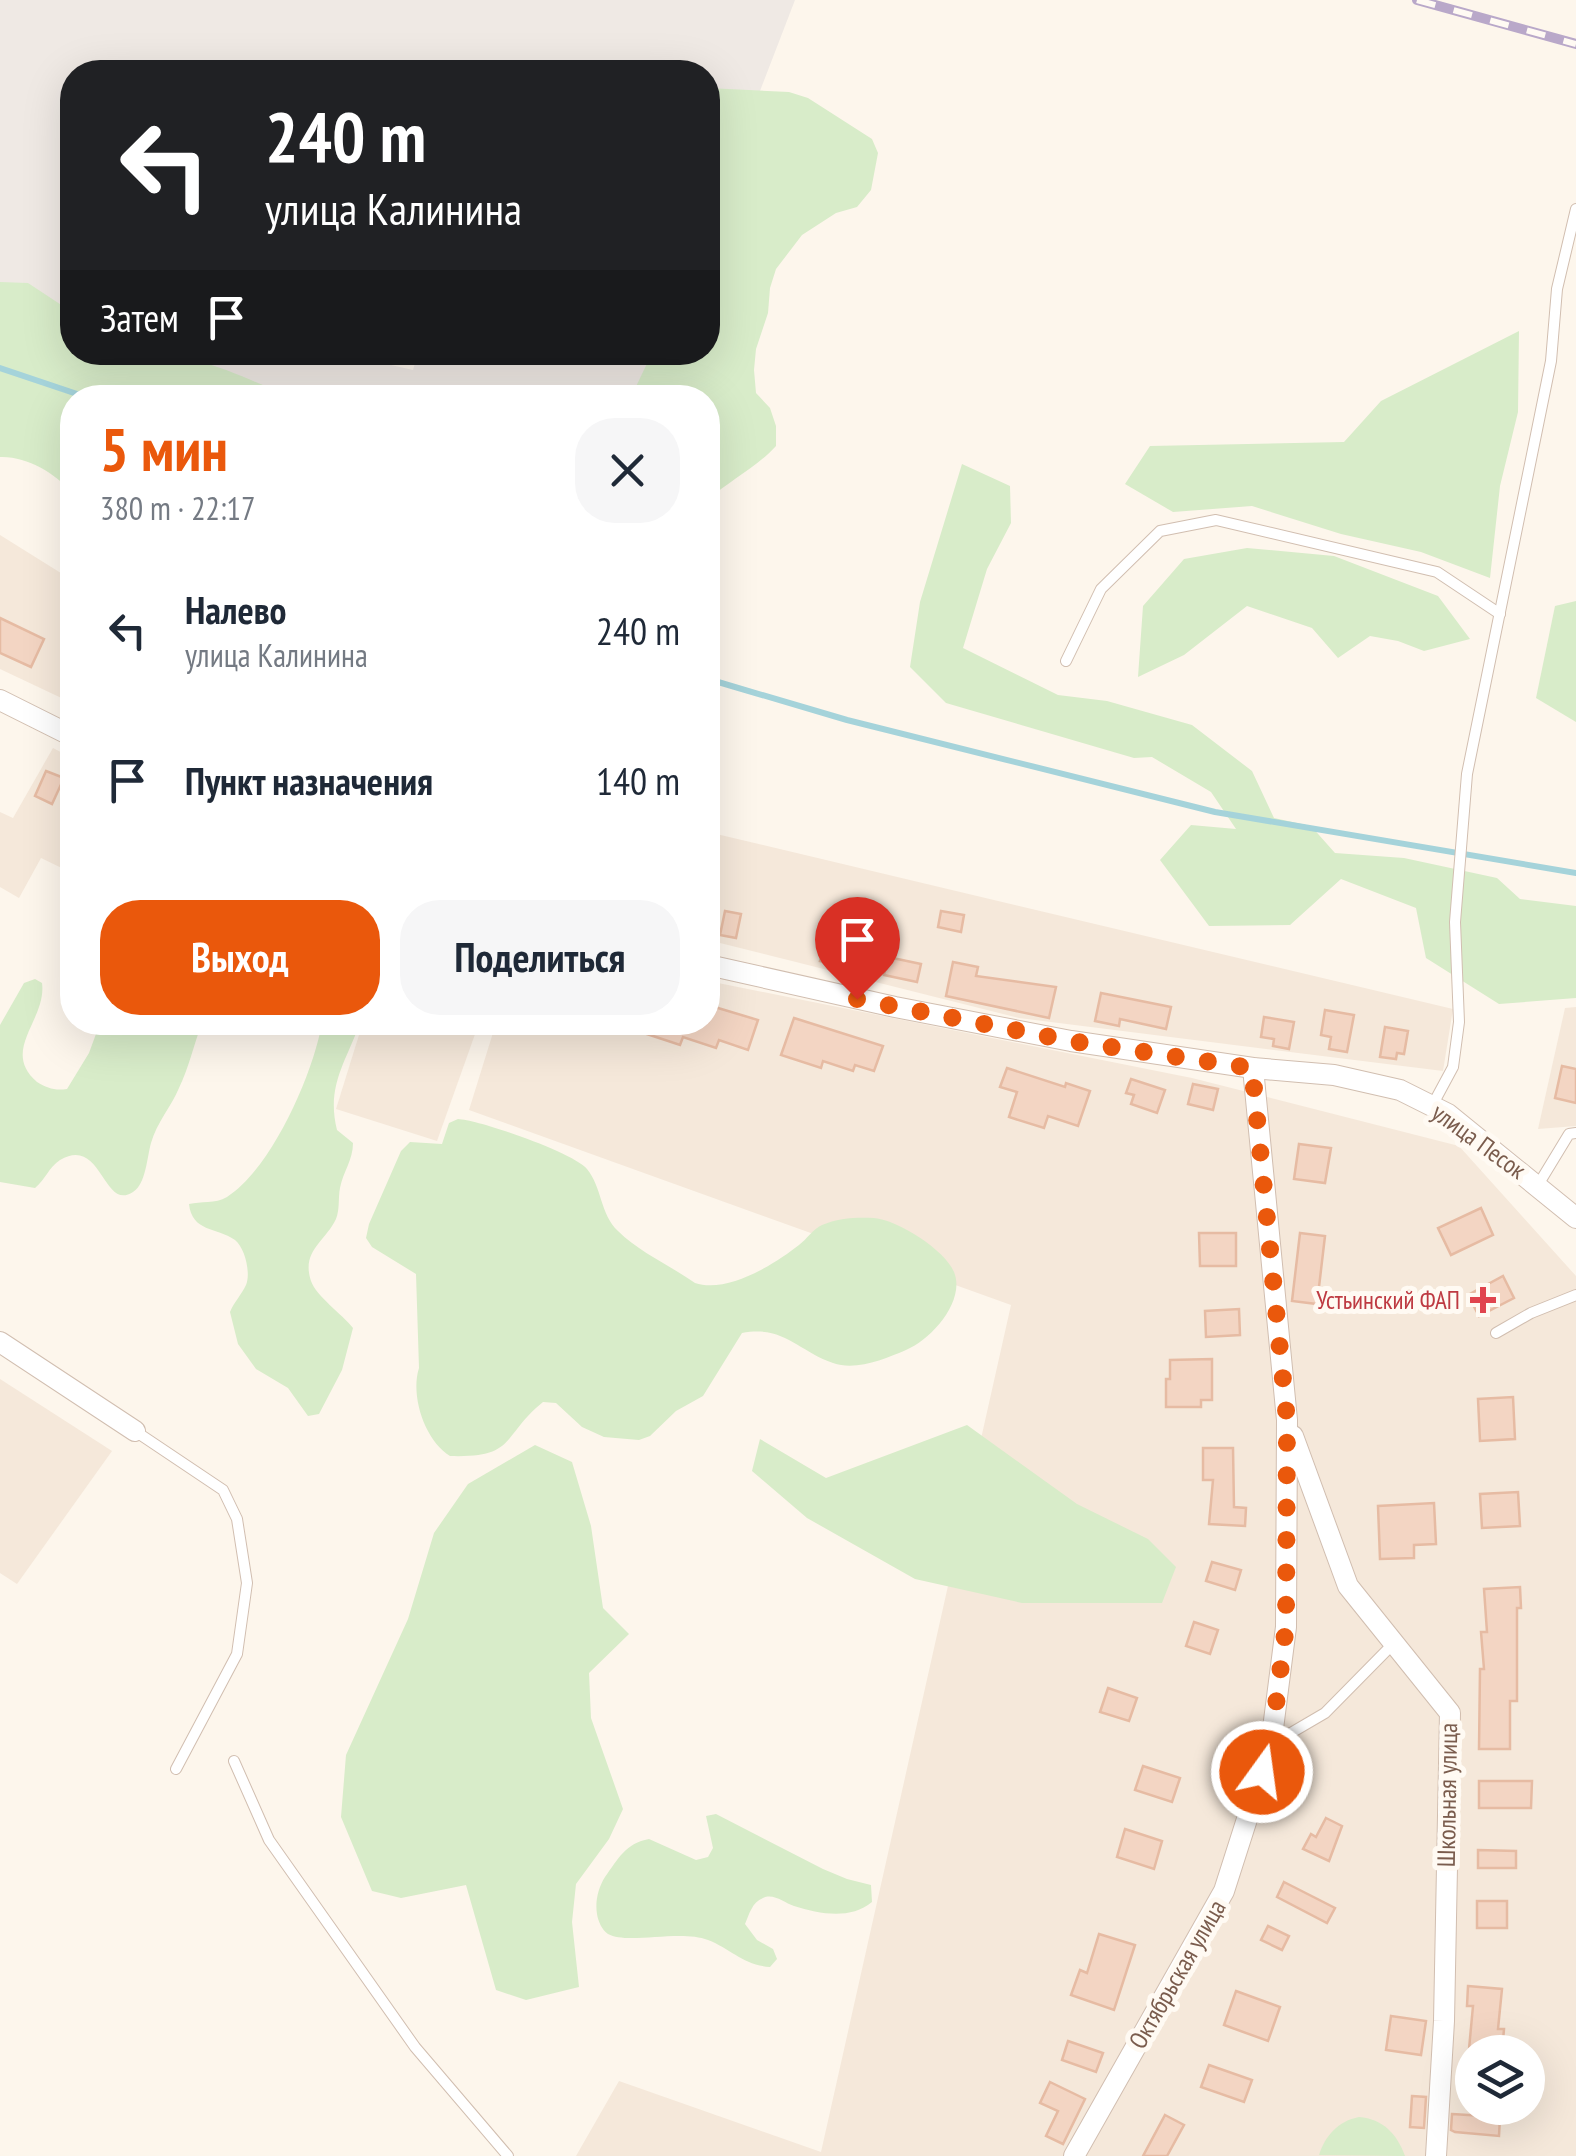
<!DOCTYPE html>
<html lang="ru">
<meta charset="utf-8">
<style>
body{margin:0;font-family:"PT Sans Narrow",sans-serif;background:#f6f6f7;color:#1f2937;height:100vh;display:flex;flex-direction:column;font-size:38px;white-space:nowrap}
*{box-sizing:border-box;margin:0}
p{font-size:32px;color:#747a83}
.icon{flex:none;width:55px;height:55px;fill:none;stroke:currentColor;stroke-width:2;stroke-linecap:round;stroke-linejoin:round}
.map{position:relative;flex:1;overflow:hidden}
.panel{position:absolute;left:60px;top:385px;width:660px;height:650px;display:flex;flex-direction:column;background:#fff;border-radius:40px;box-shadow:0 10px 40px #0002}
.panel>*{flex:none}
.hud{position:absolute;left:60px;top:60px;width:660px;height:305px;border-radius:40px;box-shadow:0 10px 40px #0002;background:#202124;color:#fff;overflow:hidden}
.tools{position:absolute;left:1455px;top:2035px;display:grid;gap:20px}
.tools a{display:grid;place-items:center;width:90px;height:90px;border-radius:50%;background:#fff;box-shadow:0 10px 40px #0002;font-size:50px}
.pin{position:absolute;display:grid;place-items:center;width:85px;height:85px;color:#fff;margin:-102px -42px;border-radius:50% 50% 50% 0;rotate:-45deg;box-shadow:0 0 10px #0007}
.pin .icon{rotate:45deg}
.me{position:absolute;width:110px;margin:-55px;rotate:14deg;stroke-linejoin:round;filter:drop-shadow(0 0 8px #0008)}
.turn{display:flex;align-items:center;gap:35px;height:210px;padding:0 40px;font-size:45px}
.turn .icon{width:130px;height:130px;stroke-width:2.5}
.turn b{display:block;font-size:70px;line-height:85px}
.then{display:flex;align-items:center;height:95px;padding:0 40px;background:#0003;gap:20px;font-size:38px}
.round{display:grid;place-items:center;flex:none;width:105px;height:105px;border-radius:40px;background:#f6f6f7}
.head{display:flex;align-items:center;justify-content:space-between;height:170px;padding:0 40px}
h1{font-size:60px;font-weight:600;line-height:75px;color:#ea580c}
.primary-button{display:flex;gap:20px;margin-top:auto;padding:20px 40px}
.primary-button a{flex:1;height:115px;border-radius:40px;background:#ea580c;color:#fff;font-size:40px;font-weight:600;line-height:115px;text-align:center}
.primary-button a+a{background:#f6f6f7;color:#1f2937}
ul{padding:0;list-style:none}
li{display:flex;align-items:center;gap:30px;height:150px;padding:0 40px}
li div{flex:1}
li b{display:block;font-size:38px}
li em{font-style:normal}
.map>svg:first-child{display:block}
.residential{fill:#f5e8da;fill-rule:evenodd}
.industrial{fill:#efe9e4}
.green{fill:#d8ecc9}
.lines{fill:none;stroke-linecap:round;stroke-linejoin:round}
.stream{stroke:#a5d3da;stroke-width:6}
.building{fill:#f3d5c3;stroke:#e6bba3;stroke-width:2.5}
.lane-casing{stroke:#d1beb0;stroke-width:12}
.street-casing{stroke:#d1beb0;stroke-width:22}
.lane{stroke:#fff;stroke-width:10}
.street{stroke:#fff;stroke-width:20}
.rail-casing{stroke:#b9a8c9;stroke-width:10}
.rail{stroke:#fffaf3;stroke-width:6;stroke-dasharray:19;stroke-linecap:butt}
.route{stroke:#ea580c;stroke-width:18;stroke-dasharray:0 32.4}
.health-dot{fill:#e0444e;stroke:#fffaf3;stroke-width:4}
.labels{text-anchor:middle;stroke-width:10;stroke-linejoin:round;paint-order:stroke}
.street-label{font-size:25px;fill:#7a5c4d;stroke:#fffaf3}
.health-label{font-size:25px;fill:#be3a42;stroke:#fffaf3;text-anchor:end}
</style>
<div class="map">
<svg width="1576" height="2156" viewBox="0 0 1576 2156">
<rect width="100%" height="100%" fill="#fdf6ec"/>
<!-- residential -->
<g class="residential">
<path d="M0,535L72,580V703L0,669Z"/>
<path d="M53,748L72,758V873L41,858L19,898L0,887V812L13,818Z"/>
<path d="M708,832L1453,1009L1443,1071L1019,1018L708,940Z"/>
<path d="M708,981L1192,1078L1459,1146L1576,1276V2156H576L619,2081L821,2152L1011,1305L469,1110L496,1023L708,1022ZM1472,2052H1528V2108H1472Z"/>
<path d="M1576,1007V1126L1538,1129L1565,1008Z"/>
<path d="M363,1022L479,1023L437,1141L336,1109Z"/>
<path d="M0,1379L112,1451L17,1584L0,1573Z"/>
</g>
<!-- industrial -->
<path class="industrial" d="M0,0H795L708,226V72H72V352H334L413,370L418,353H658L641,398L144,397L0,360Z"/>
<!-- green -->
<g class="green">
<path d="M708,88L789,92L808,98L872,139L878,153L871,190L857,207L836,213L802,235L776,269L770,288L768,313L756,349L754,370L756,393L770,408L776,426V446C756,468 730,480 708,500V398L631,397L652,353L708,352Z"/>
<path d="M0,282L28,283L72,312V352C115,352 156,352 197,361C230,369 260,385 292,397L72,398V492C54,473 27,456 0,457Z"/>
<path d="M1519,331L1518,412L1500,486L1490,578L1421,552L1341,534L1252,506L1173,512L1125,484L1150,446L1344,442L1381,401Z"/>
<path d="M962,464L1010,486L1011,523L987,569L963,648L1058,695L1107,701L1192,725L1252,771L1274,818L1311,826L1335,853L1404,858L1497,878L1520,899L1576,906V998L1499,1004L1426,958L1416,908L1341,879L1290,925L1209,926L1160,860L1191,825L1236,829L1211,792L1152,757L1134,758L946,703L910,667L920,602Z"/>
<path d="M1247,548L1334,556L1438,596L1470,639L1424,651L1398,641L1370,636L1338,658L1312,628L1247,606L1184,655L1138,677L1143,606L1184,559Z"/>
<path d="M1576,601V722L1536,698L1555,606Z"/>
<path d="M35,979L42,983C47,1020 0,1050 37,1082C47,1088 55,1091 67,1089L89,1053L100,1023H202C194,1044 189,1067 179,1088C171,1107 157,1122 151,1143C147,1157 146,1184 133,1192C103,1212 102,1135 60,1160C49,1167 45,1180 35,1188L0,1182V1025L24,983Z"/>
<path d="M322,1023H360C346,1062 326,1086 337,1130L353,1143C353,1160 343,1172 340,1188C338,1198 340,1209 336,1219C325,1242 301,1251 311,1281C316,1296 342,1314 353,1328L342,1370L319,1414L308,1416L288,1388L256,1369L238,1344L230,1312C234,1302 242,1294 246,1285C251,1273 245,1248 235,1240C216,1227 192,1232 189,1204C201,1201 215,1204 227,1197C272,1168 313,1074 322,1023Z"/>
<path d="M458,1119C480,1120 574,1153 587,1169C602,1187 600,1214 618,1231C639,1252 671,1266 695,1283C727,1294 775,1264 799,1245C807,1239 813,1229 822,1225C838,1218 857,1217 874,1218C898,1220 945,1250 954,1272C966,1301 931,1340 906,1350C885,1359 856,1371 833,1363C798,1351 784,1325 742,1333L703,1396L676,1411L650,1436L639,1440L604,1437L582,1427L556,1403L543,1402C501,1436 517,1458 450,1456C425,1441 410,1396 419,1368L416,1274L372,1247L366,1238L369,1224L401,1151L410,1142L442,1144L449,1123Z"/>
<path d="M967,1425L1077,1504L1148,1539L1176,1567L1162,1603H1022L915,1579L807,1518L752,1471L760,1439L826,1478Z"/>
<path d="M535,1445L572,1462L591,1526L603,1608L629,1634L589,1673L591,1718L623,1809L609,1839L576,1884L572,1922L579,1987L526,2000L496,1990L466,1885L401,1898L372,1891L341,1817L346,1755L408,1619L434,1533L468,1484Z"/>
<path d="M716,1814L823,1869L847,1879L871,1885L872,1902C850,1920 820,1914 794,1906C784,1903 774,1893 763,1898C752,1902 749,1915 745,1924L757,1940L773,1949L777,1959L770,1967C743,1965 731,1949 708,1940C680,1929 628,1945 608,1934C602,1930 598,1921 597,1914C595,1902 598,1888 605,1877C618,1859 626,1843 649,1839L696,1860L708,1857L713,1848L706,1816Z"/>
<path d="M1359,2117C1383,2119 1397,2134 1405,2156L1319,2155C1325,2136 1338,2121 1359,2117Z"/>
</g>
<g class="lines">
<!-- stream -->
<g class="stream">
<path d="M0,368L89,398"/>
<path d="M708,679L847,720L1215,812L1576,873"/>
</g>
</g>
<!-- building -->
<g class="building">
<path d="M0,618L44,639L31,667L0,653Z"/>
<path d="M46,771L64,778L52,804L35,796Z"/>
<path d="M725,911L741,914L736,938L720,935Z"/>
<path d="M941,911L964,915L961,932L938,927Z"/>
<path d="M825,942L853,947L849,967L820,961Z"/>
<path d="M888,957L921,964L917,982L884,975Z"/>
<path d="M953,962L978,967L976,976L1056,987L1049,1018L946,996Z"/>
<path d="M1101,993L1171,1007L1166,1029L1120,1019L1119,1026L1095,1021Z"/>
<path d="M708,1005L758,1020L748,1050L719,1040L716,1048L683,1037L680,1045L647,1034L648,1022H708Z"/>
<path d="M1325,1010L1354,1015L1347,1052L1329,1049L1331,1037L1321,1035Z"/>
<path d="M1264,1017L1294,1022L1289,1049L1273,1046L1274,1039L1261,1037Z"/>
<path d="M794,1018L883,1046L874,1071L855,1065L853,1071L823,1061L821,1068L781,1055Z"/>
<path d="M1385,1027L1408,1031L1404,1054L1397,1053L1396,1059L1380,1057Z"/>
<path d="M1562,1066L1576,1069V1103L1555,1098Z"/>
<path d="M1007,1068L1065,1087L1066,1083L1090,1091L1078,1126L1048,1116L1044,1128L1009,1117L1017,1092L1000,1087Z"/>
<path d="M1131,1079L1165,1090L1157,1113L1131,1104L1134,1095L1126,1093Z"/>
<path d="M1193,1084L1218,1089L1213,1110L1188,1104Z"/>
<path d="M1299,1144L1331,1148L1325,1183L1294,1179Z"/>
<path d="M1481,1208L1493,1235L1451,1255L1438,1228Z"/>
<path d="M1199,1233H1236V1266H1200Z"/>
<path d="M1300,1233L1325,1236L1317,1304L1292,1301Z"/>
<path d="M1503,1276L1514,1298L1479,1316L1468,1295Z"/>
<path d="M1239,1309L1240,1335L1206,1337L1205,1311Z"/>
<path d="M1212,1359V1400H1201V1407H1166V1379H1170V1360Z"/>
<path d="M1513,1397L1515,1439L1480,1441L1478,1399Z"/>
<path d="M1203,1448H1233L1234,1507L1246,1508L1245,1526L1209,1524L1213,1480H1203Z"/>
<path d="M1518,1492L1520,1526L1482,1528L1480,1494Z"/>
<path d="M1434,1503L1436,1544L1414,1545V1558L1380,1559L1378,1506Z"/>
<path d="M1212,1562L1241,1570L1235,1590L1206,1581Z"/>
<path d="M1520,1587L1521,1608H1517V1701H1510V1749H1479L1480,1669H1484L1481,1632H1487L1484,1589Z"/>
<path d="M1194,1622L1218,1630L1210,1654L1186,1646Z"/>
<path d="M1108,1688L1137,1698L1129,1721L1100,1712Z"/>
<path d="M1143,1766L1180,1778L1172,1802L1135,1790Z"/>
<path d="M1479,1781H1532L1531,1808H1479Z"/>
<path d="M1326,1818L1342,1826L1329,1861L1303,1849L1311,1834L1316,1837Z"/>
<path d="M1125,1829L1162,1841L1154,1869L1117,1857Z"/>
<path d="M1478,1850L1516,1851V1868H1478Z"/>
<path d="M1284,1882L1335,1908L1327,1923L1277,1897Z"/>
<rect x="1477" y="1901" width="30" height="27"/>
<path d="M1268,1926L1289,1936L1282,1950L1261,1940Z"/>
<path d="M1099,1934L1135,1945L1114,2010L1071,1995L1080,1970L1087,1973Z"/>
<path d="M1468,1986L1502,1989L1498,2029H1504L1502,2052L1469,2049L1473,2006H1467Z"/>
<path d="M1236,1991L1280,2007L1268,2041L1224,2025Z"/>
<path d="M1391,2016L1426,2021L1421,2055L1386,2050Z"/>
<path d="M1068,2041L1103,2053L1096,2072L1062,2060Z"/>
<path d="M1209,2065L1252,2080L1244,2102L1201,2087Z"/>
<path d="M1050,2082L1085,2099L1063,2144L1046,2136L1058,2111L1040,2103Z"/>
<path d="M1412,2096L1426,2097L1424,2128L1410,2127Z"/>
<path d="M1452,2114L1500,2117L1499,2136L1455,2132L1451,2130Z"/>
<path d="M1165,2115L1184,2125L1167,2156H1143Z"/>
</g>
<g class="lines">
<!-- lane casing -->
<g class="lane-casing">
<g id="lane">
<path d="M1066,661L1101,589L1160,531L1216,520L1437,572L1500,614"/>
<path d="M1432,1106L1453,1067L1459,1022L1455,922L1467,774L1551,361L1557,289L1576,209"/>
<path d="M1538,1185L1569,1134L1576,1133"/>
<path d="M1496,1333L1531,1313L1576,1295"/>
<path d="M135,1431L223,1490L237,1519L247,1583L237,1654L176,1769"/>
<path d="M1272,1744L1325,1713L1393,1644"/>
<path d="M234,1761L269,1840L415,2047L508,2156"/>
</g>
</g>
<!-- street casing -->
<g class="street-casing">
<g id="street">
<path d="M0,700L72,736"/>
<path d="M708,965L895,1007L1071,1041L1253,1068L1334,1075L1400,1090L1448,1114L1576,1218"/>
<path d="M0,1342L135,1431"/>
<path d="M1293,1436L1348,1586L1450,1713L1444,2021L1436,2156"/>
<path d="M1074,2156L1224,1891L1271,1744L1286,1627L1287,1420L1253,1068"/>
</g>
</g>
<!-- lane -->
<use href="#lane" class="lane"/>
<!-- street -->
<use href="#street" class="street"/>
<!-- rail casing -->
<g class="rail-casing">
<path id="rail" d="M1417,0L1576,44"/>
</g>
<!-- rail -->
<use href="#rail" class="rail"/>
</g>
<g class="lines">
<!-- route -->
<path class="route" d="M857,999L1071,1041L1252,1068L1287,1420L1286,1626L1271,1744L1262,1772"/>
</g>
<!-- markers -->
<path class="health-dot" d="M1478 1285h10v10h10v10h-10v10h-10v-10h-10v-10h10z"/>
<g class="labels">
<!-- street labels -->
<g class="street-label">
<text transform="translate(1479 1141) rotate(36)" y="9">улица Песок</text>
<text transform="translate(1447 1795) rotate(-89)" y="9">Школьная улица</text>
<text transform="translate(1177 1974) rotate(-60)" y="9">Октябрьская улица</text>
</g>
<!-- health labels -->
<g class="health-label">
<text x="1460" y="1309">Устьинский ФАП</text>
</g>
</g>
</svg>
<div class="tools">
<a><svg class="icon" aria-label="layers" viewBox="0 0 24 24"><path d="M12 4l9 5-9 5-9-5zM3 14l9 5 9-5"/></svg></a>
</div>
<div class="pin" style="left:857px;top:999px;background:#d93025"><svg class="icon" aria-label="arrive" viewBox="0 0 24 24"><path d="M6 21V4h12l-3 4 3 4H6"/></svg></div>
<svg class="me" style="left:1262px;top:1772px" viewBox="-20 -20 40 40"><circle r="17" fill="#ea580c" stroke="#fff" stroke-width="3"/><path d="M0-11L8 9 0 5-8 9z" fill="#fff"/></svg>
<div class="hud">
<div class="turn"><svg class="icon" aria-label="left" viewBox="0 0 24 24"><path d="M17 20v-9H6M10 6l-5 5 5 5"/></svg><div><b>240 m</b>улица Калинина</div></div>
<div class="then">Затем<svg class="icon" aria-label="arrive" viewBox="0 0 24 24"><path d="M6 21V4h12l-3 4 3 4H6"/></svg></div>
</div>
<section class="panel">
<div class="head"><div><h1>5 мин</h1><p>380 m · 22:17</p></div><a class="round"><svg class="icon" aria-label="close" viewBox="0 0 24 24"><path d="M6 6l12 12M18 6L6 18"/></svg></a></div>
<ul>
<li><svg class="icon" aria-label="left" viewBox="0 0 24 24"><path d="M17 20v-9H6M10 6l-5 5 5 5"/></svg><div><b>Налево</b><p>улица Калинина</p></div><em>240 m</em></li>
<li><svg class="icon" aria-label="arrive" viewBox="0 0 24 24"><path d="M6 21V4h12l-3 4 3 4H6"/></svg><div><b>Пункт назначения</b></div><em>140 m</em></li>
</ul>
<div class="primary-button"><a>Выход</a><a>Поделиться</a></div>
</section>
</div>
